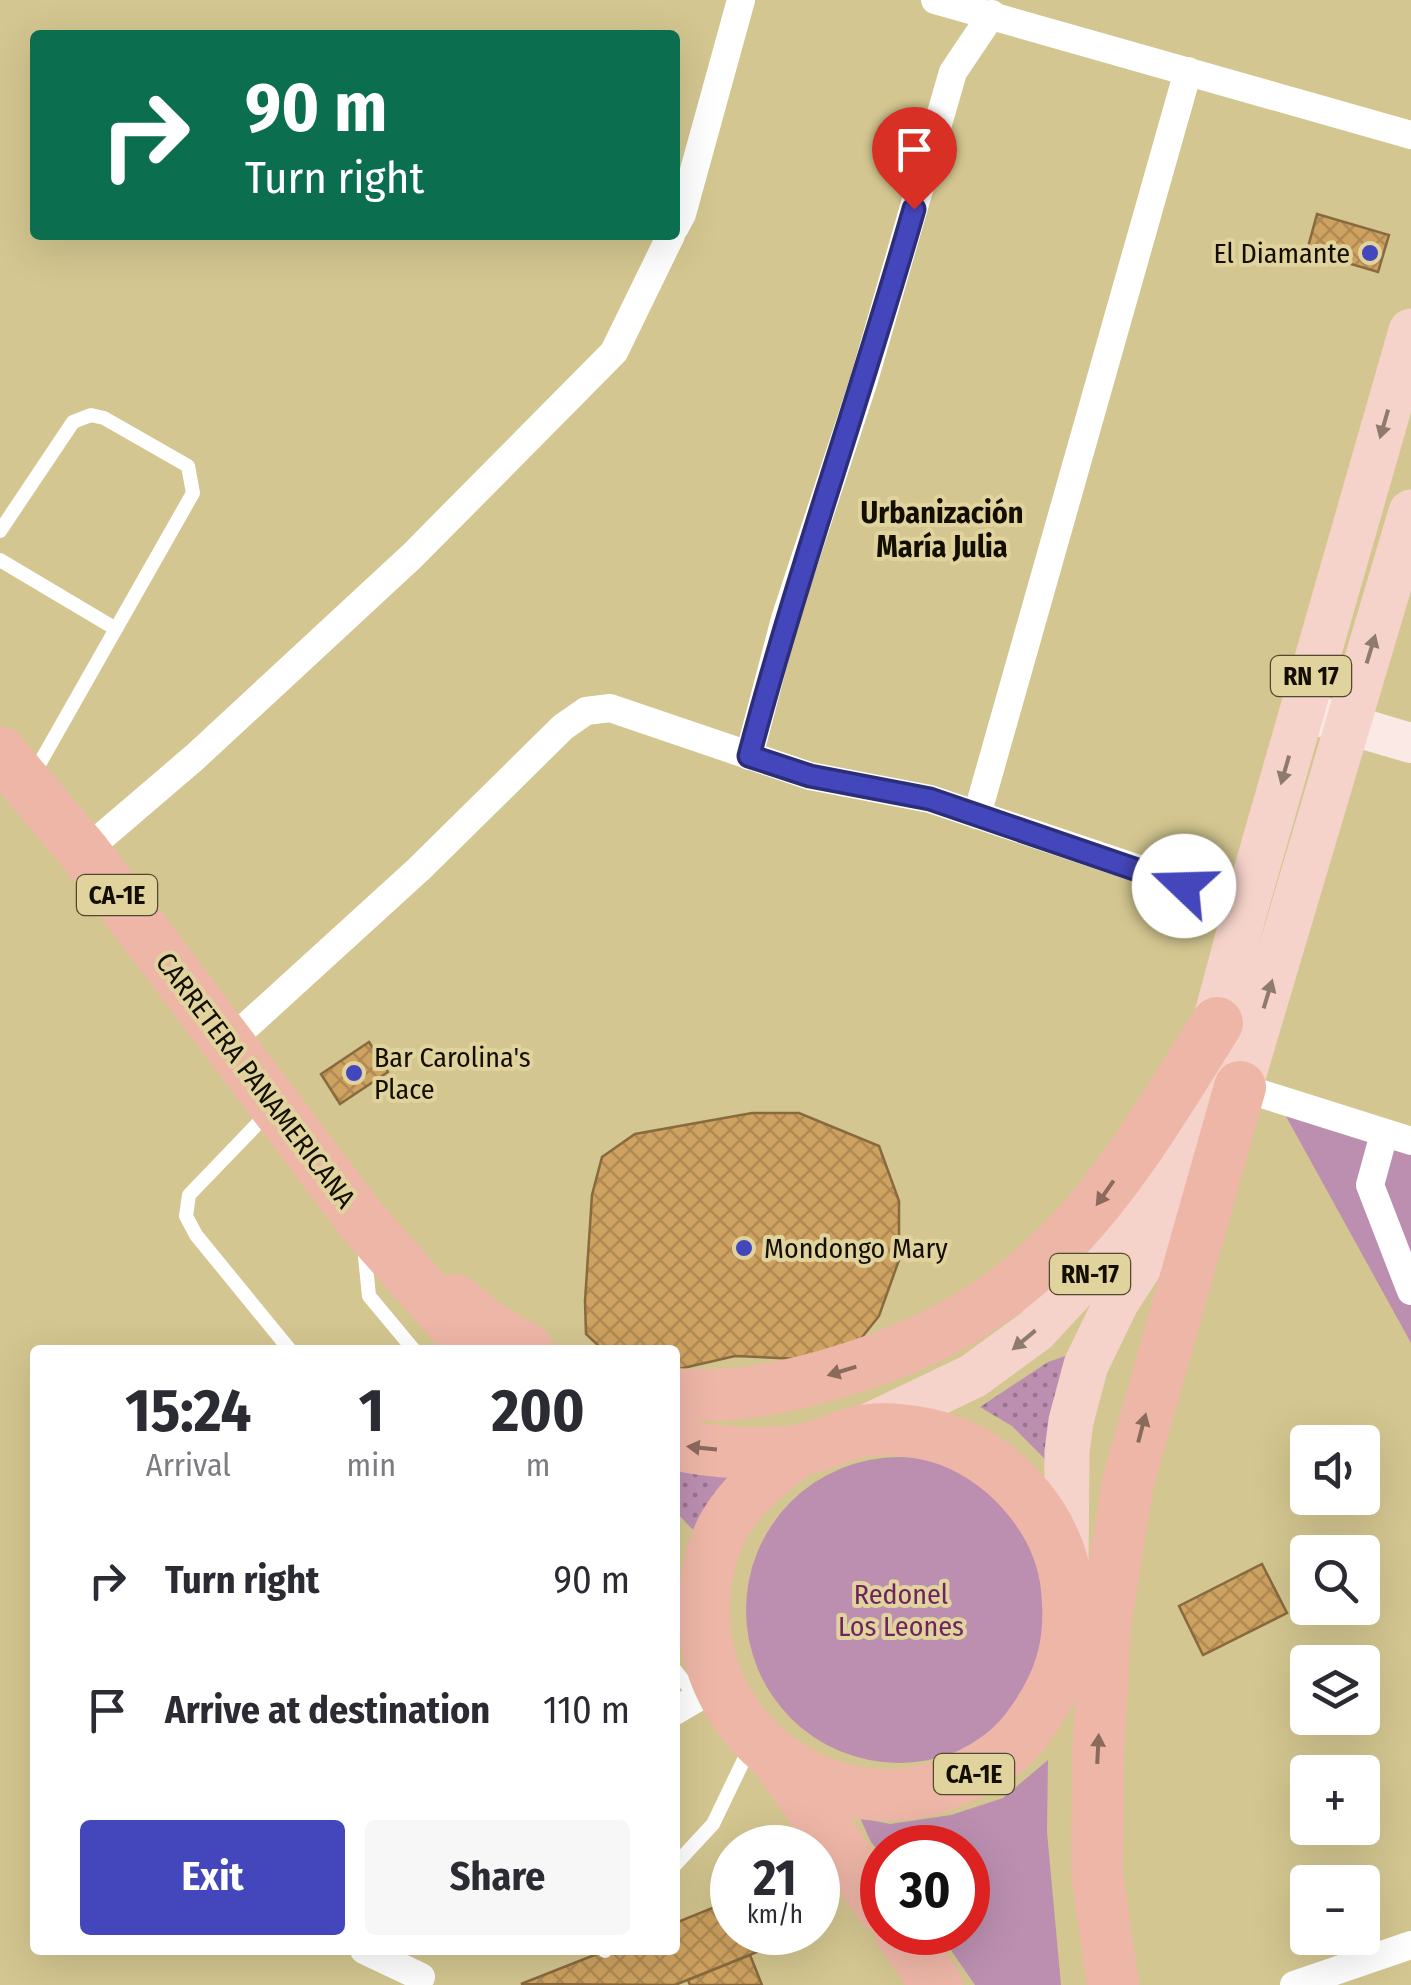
<!DOCTYPE html>
<meta charset="utf-8">
<style>
body{margin:0;font-family:"Fira Sans Condensed",sans-serif;background:#f7f7f7;color:#2b2b33;height:100vh;display:flex;flex-direction:column;font-size:38px;white-space:nowrap}
*{box-sizing:border-box;margin:0}
p{font-size:32px;color:#7c7c81}
.icon{flex:none;width:55px;height:55px;fill:none;stroke:currentColor;stroke-width:2;stroke-linecap:round;stroke-linejoin:round}
.map{position:relative;flex:1;overflow:hidden}
.details{position:absolute;left:30px;top:1345px;width:650px;height:610px;display:flex;flex-direction:column;background:#fff;border-radius:10px;box-shadow:0 10px 40px #0002}
.details>*{flex:none}
.banner{position:absolute;left:30px;top:30px;width:650px;height:210px;border-radius:10px;box-shadow:0 10px 40px #0002;background:#0b6e4f;color:#fff;overflow:hidden}
.tools{position:absolute;left:1290px;top:1425px;display:grid;gap:20px}
.tools a{display:grid;place-items:center;width:90px;height:90px;border-radius:10px;background:#fff;box-shadow:0 10px 40px #0002;font-size:50px}
.speed{position:absolute;left:710px;top:1825px;display:flex;gap:20px;font-size:50px;font-weight:700;text-align:center}
.speed>*{display:grid;place-content:center;width:130px;height:130px;border-radius:50%;background:#fff;box-shadow:0 10px 40px #0002;line-height:1}
.speed small{font-size:25px;font-weight:400}
.speed .limit{border:15px solid #d22;background:#fff;color:#111}
.pin{position:absolute;display:grid;place-items:center;width:85px;height:85px;color:#fff;margin:-102px -42px;border-radius:50% 50% 50% 0;rotate:-45deg;box-shadow:0 0 10px #0007}
.pin .icon{rotate:45deg}
.me{position:absolute;width:110px;margin:-55px;rotate:291deg;stroke-linejoin:round;filter:drop-shadow(0 0 8px #0008)}
.turn{display:flex;align-items:center;gap:35px;height:210px;padding:0 50px;font-size:45px}
.turn .icon{width:130px;height:130px;stroke-width:2.5}
.turn b{display:block;font-size:70px;line-height:85px}
.eta{display:flex;justify-content:space-evenly;align-items:center;height:170px;text-align:center}
.eta b{font-size:60px;font-weight:700;line-height:70px}
.button{display:flex;gap:20px;margin-top:auto;padding:20px 50px}
.button a{flex:1;height:115px;border-radius:10px;background:#4446bc;color:#fff;font-size:40px;font-weight:700;line-height:115px;text-align:center}
.button a+a{background:#f7f7f7;color:#2b2b33}
ul{padding:0;list-style:none}
li{display:flex;align-items:center;gap:30px;height:130px;padding:0 50px}
li div{flex:1}
li b{display:block;font-size:38px}
li em{font-style:normal}
.map>svg:first-child{display:block}
.grass{fill:url(#grass-dots)}
.park{fill:#bc8fb0}
.building{fill:url(#building-cross-hatch);stroke:#886a3e;stroke-width:2.5}
.lines{fill:none;stroke-linecap:round;stroke-linejoin:round}
.lane{stroke:#fff;stroke-width:14}
.street{stroke:#fff;stroke-width:28}
.secondary{stroke:#fae9e5;stroke-width:40}
.primary{stroke:#f5d3ca;stroke-width:45}
.highway{stroke:#eeb6a7;stroke-width:52}
.oneway{fill:#8f7a6f}
.oneway2{fill:#8b6a5c}
.route-casing{stroke:#2c2e7a;stroke-width:25}
.route{stroke:#4446bc;stroke-width:18}
.poi-dot{fill:#4446bc;stroke:#e0d39d;stroke-width:4}
.labels{text-anchor:middle;stroke-width:8;stroke-linejoin:round;paint-order:stroke}
.shield{fill:#e0d39d;stroke:#50492f;stroke-width:2.5}
.shield-label{font-size:25px;font-weight:bold;fill:#130e00}
.poi-label{font-size:28px;fill:#130e00;stroke:#e0d39d;text-anchor:start}
.street-label{font-size:28px;fill:#130e00;stroke:#e0d39d}
.park-label{font-size:28px;fill:#6e2460;stroke:#e0d39d}
.neighbourhood-label{font-size:30px;font-weight:bold;fill:#130e00;stroke:#e0d39d}
</style>
<div class="map">
<svg width="1411" height="1985" viewBox="0 0 1411 1985">
<defs>
<pattern id="grass-dots" width="8" height="8" patternUnits="userSpaceOnUse" patternTransform="scale(2.5)"><rect width="8" height="8" fill="#bc8fb0"/><path d="M2 2h.1M6 6h.1" fill="none" stroke="#98738d" stroke-width="1.8" stroke-linecap="round"/></pattern>
<pattern id="building-cross-hatch" width="8" height="8" patternUnits="userSpaceOnUse" patternTransform="scale(2.5)"><rect width="8" height="8" fill="#cea260"/><path d="M0 0l8 8M0 8l8-8" fill="none" stroke="#b08a52"/></pattern>
</defs>
<rect width="100%" height="100%" fill="#d3c690"/>
<!-- grass -->
<g class="grass">
<path d="M1071,1354L1051,1465L1012,1426L980,1407L1048,1362Z"/>
<path d="M675,1458L747,1464L698,1535L675,1511Z"/>
</g>
<!-- park -->
<g class="park">
<path d="M1277,1100L1411,1138V1343Z"/>
<circle cx="899" cy="1610" r="153"/>
<path d="M1048,1760L1047,1832L1061,1985H975L939,1933L968,1932V1848H882V1856L871,1842L860,1818L890,1824L951,1815L1003,1798Z"/>
</g>
<!-- building -->
<g class="building">
<path d="M1317,214L1389,235L1378,272L1307,251Z"/>
<path d="M369,1042L388,1072L340,1104L321,1074Z"/>
<path d="M752,1113H799L879,1146L899,1201V1260L879,1316L843,1361L735,1356L675,1370V1350H603L586,1334L585,1301L592,1195L602,1157L635,1134Z"/>
<path d="M1262,1564L1287,1613L1203,1655L1179,1606Z"/>
<path d="M732,1900V1932H772L777,1944L675,1985L521,1984L607,1950H675V1923Z"/>
<path d="M750,1955L762,1985H690L688,1980Z"/>
</g>
<g class="lines">
<!-- lane -->
<g class="lane">
<path d="M0,531L73,422L91,415L104,418L188,466L193,493L33,775"/>
<path d="M0,560L116,629"/>
<path d="M268,1113L189,1195L186,1216L196,1235L290,1350"/>
<path d="M364,1247L369,1296L414,1350"/>
<path d="M675,1670L697,1698"/>
<path d="M675,1865L713,1824L751,1745"/>
<path d="M605,1950V1951"/>
</g>
<!-- street -->
<g class="street">
<path d="M935,0L1411,135"/>
<path d="M675,227L682,214L741,0"/>
<path d="M749,756L785,619L864,380L953,72L992,14"/>
<path d="M977,815L1188,71"/>
<path d="M84,852L195,757L412,556L614,352L671,235"/>
<path d="M228,1043L419,869L563,727L586,711L610,708L810,776L930,799L1154,874L1245,910"/>
<path d="M1240,1087L1411,1141"/>
<path d="M1384,1134L1370,1185L1411,1291"/>
<path d="M675,1711L697,1698L719,1690"/>
<path d="M364,1950L421,1977"/>
<path d="M1294,1985L1411,1945"/>
</g>
<!-- secondary -->
<path class="secondary" d="M1302,711L1411,743"/>
<!-- primary -->
<g class="primary">
<path d="M858,1431L973,1376L1036,1330L1108,1252L1141,1205L1189,1118L1245,910L1411,331"/>
<path d="M1066,1568L1067,1452L1071,1421L1086,1365L1117,1301L1171,1218L1240,1087L1411,512"/>
</g>
<!-- highway -->
<g class="highway">
<path d="M0,752L84,852L362,1221L476,1350"/>
<path d="M455,1300L490,1328L528,1350"/>
<path d="M675,1394C735,1399 791,1387 848,1369C1045,1308 1114,1189 1217,1023"/>
<path d="M675,1444C712,1453 758,1455 796,1451C815,1449 835,1438 854,1433C882,1425 923,1431 951,1441C1011,1465 1061,1524 1067,1589C1073,1645 1060,1685 1026,1730C1006,1756 977,1773 946,1784C827,1829 699,1730 704,1605C705,1579 711,1549 724,1525C743,1493 769,1473 798,1451"/>
<path d="M781,1765L882,1907"/>
<path d="M900,1932L937,1985"/>
<path d="M1113,1985L1097,1874L1098,1758L1105,1626L1128,1482L1240,1087"/>
</g>
</g>
<!-- one-way arrows -->
<defs><path id="oneway-solid" d="M-6-.8H1V-3.2L6.5 0L1 3.2V.8H-6Z" transform="scale(2.5)"/></defs>
<g class="oneway">
<use href="#oneway-solid" transform="translate(1384 424) rotate(106)"/>
<use href="#oneway-solid" transform="translate(1371 649) rotate(-73)"/>
<use href="#oneway-solid" transform="translate(1285 770) rotate(106)"/>
<use href="#oneway-solid" transform="translate(1268 994) rotate(-73)"/>
<use href="#oneway-solid" transform="translate(1024 1340) rotate(140)"/>
</g>
<g class="oneway2">
<use href="#oneway-solid" transform="translate(1105 1193) rotate(125)"/>
<use href="#oneway-solid" transform="translate(842 1371) rotate(163)"/>
<use href="#oneway-solid" transform="translate(1142 1428) rotate(-75)"/>
<use href="#oneway-solid" transform="translate(702 1448) rotate(-174)"/>
<use href="#oneway-solid" transform="translate(1098 1749) rotate(-87)"/>
</g>
<g class="lines">
<!-- route casing -->
<g class="route-casing">
<path id="route" d="M914,209C862,392 798,571 749,756L810,776L930,799L1184,886"/>
</g>
<!-- route -->
<use href="#route" class="route"/>
</g>
<!-- markers -->
<g class="poi-dot">
<circle cx="1370" cy="253" r="10"/>
<circle cx="354" cy="1073" r="10"/>
<circle cx="744" cy="1248" r="10"/>
</g>
<g class="labels">
<!-- shield labels -->
<g class="shield">
<rect x="1271" y="656" width="80" height="40" rx="8"/>
<rect x="77" y="875" width="80" height="40" rx="8"/>
<rect x="1050" y="1254" width="80" height="40" rx="8"/>
<rect x="934" y="1754" width="80" height="40" rx="8"/>
</g>
<g class="shield-label">
<text x="1311" y="685">RN 17</text>
<text x="117" y="904">CA-1E</text>
<text x="1090" y="1283">RN-17</text>
<text x="974" y="1783">CA-1E</text>
</g>
<!-- poi labels -->
<g class="poi-label">
<text x="1350" y="263" text-anchor="end">El Diamante</text>
<text x="374" y="1067">Bar Carolina's<tspan x="374" dy="32">Place</tspan></text>
<text x="764" y="1258">Mondongo Mary</text>
</g>
<!-- street labels -->
<g class="street-label">
<text transform="translate(256 1080) rotate(53)" y="10">CARRETERA PANAMERICANA</text>
</g>
<!-- park labels -->
<g class="park-label">
<text x="901" y="1604">Redonel<tspan x="901" dy="32">Los Leones</tspan></text>
</g>
<!-- neighbourhood labels -->
<g class="neighbourhood-label">
<text x="942" y="523">Urbanización<tspan x="942" dy="34">María Julia</tspan></text>
</g>
</g>
</svg>
<div class="tools">
<a><svg class="icon" aria-label="sound" viewBox="0 0 24 24"><path d="M4 9h4l5-4v14l-5-4H4zM17 9q2 3 0 6"/></svg></a>
<a><svg class="icon" aria-label="search" viewBox="0 0 24 24"><circle cx="10" cy="10" r="6"/><path d="M15 15l6 6"/></svg></a>
<a><svg class="icon" aria-label="layers" viewBox="0 0 24 24"><path d="M12 4l9 5-9 5-9-5zM3 14l9 5 9-5"/></svg></a>
<a>+</a>
<a>−</a>
</div>
<div class="speed"><div>21<small>km/h</small></div><div class="limit">30</div></div>
<div class="pin" style="left:914px;top:209px;background:#d93025"><svg class="icon" aria-label="arrive" viewBox="0 0 24 24"><path d="M6 21V4h12l-3 4 3 4H6"/></svg></div>
<svg class="me" style="left:1184px;top:886px" viewBox="-20 -20 40 40"><circle r="19" fill="#fff"/><path d="M0-13L10 11 0 6-10 11z" fill="#4446bc"/></svg>
<div class="banner">
<div class="turn"><svg class="icon" aria-label="right" viewBox="0 0 24 24"><path d="M7 20v-9h11M14 6l5 5-5 5"/></svg><div><b>90 m</b>Turn right</div></div>
</div>
<section class="details">
<div class="eta">
<div><b>15:24</b><p>Arrival</p></div>
<div><b>1</b><p>min</p></div>
<div><b>200</b><p>m</p></div>
</div>
<ul>
<li><svg class="icon" aria-label="right" viewBox="0 0 24 24"><path d="M7 20v-9h11M14 6l5 5-5 5"/></svg><div><b>Turn right</b></div><em>90 m</em></li>
<li><svg class="icon" aria-label="arrive" viewBox="0 0 24 24"><path d="M6 21V4h12l-3 4 3 4H6"/></svg><div><b>Arrive at destination</b></div><em>110 m</em></li>
</ul>
<div class="button"><a>Exit</a><a>Share</a></div>
</section>
</div>
